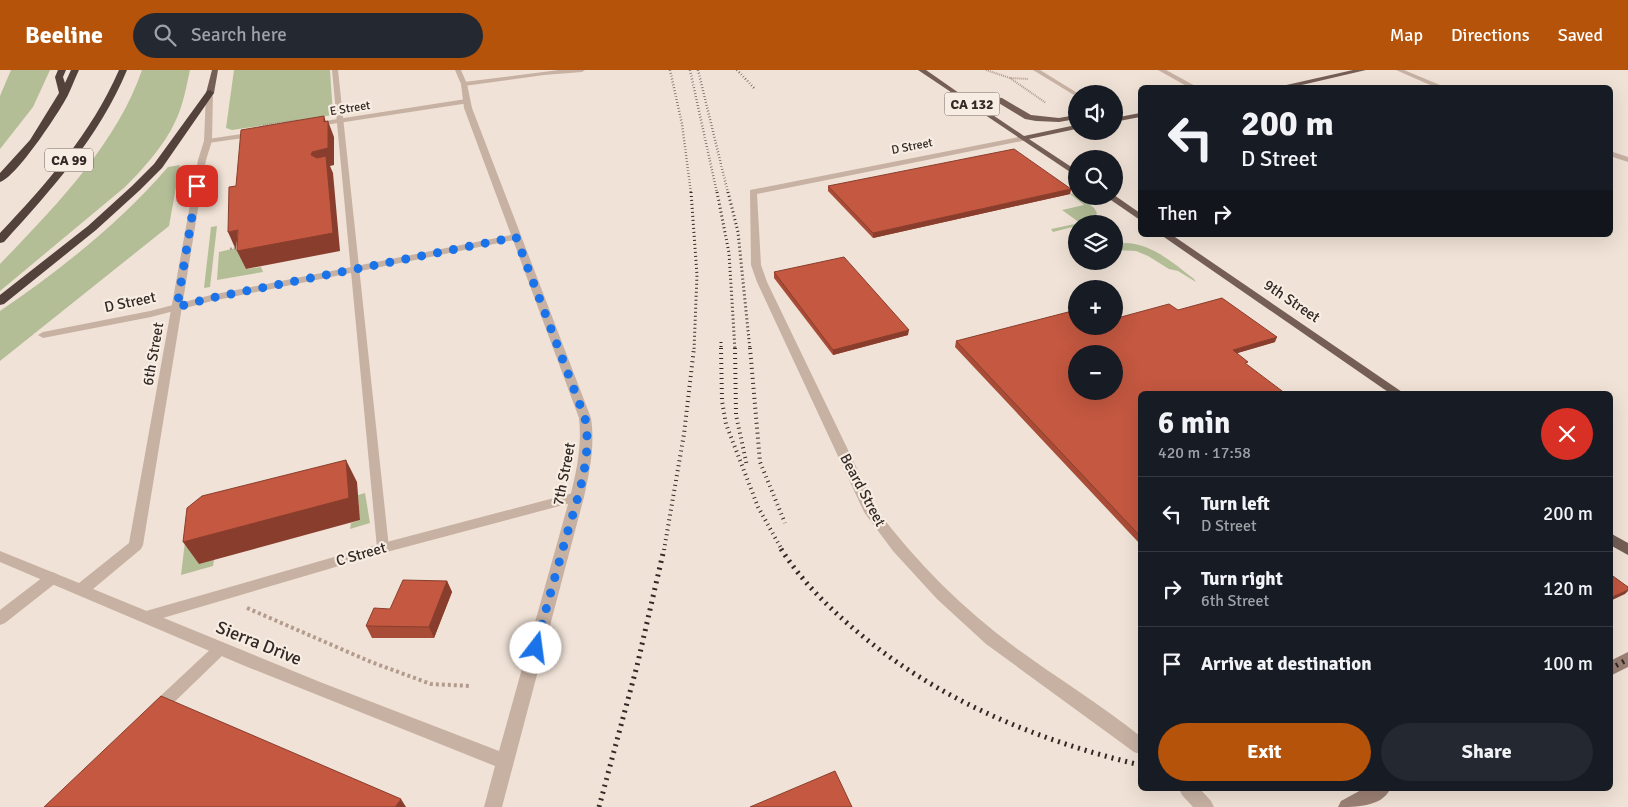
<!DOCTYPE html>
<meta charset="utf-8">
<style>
body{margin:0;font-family:Signika,sans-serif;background:#242831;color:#f1f3f6;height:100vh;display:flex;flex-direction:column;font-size:19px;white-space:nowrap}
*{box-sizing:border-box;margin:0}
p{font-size:16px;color:#9ea1a6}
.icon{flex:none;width:28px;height:28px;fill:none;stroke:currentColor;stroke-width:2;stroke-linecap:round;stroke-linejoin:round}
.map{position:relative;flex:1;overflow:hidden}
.drawer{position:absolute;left:1138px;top:321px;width:475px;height:400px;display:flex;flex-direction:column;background:#171b24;border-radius:8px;box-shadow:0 5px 20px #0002}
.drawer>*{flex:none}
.guide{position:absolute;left:1138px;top:15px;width:475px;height:152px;border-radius:8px;box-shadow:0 5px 20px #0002;background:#171b24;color:#f1f3f6;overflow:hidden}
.tools{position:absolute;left:1068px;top:15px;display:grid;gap:10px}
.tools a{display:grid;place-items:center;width:55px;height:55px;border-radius:50%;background:#171b24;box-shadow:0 5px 20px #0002;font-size:25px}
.pin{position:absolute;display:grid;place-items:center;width:42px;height:42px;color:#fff;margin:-21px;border-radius:10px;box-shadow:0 2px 8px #0006}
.me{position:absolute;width:55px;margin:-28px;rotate:15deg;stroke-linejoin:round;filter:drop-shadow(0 0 4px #0008)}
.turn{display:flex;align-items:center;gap:18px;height:105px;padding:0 20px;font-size:22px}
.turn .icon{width:65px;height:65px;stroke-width:2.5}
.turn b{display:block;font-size:35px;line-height:42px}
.then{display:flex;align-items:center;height:48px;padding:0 20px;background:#0003;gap:10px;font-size:19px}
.round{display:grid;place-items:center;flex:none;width:52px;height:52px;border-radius:26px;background:#242831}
.head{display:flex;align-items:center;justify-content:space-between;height:85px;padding:0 20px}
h1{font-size:30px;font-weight:700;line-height:38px}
.action{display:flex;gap:10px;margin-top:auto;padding:10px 20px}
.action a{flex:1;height:58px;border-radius:30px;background:#b45309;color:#fff;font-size:20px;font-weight:700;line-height:58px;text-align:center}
.action a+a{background:#242831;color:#f1f3f6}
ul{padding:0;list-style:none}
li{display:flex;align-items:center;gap:15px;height:75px;padding:0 20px;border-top:1px solid #363941}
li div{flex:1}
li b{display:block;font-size:19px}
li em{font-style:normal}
header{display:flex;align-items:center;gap:30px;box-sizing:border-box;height:70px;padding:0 25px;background:#b45309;color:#fff}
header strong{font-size:24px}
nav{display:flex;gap:28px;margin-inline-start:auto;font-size:18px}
.search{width:350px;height:45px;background:#242831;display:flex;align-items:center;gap:12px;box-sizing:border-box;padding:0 18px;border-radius:28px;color:#9ea1a6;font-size:19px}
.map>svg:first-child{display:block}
.green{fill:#b3be97}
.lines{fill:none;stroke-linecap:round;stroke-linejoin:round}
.path-far2{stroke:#b39b8d;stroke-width:2;stroke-dasharray:1 1;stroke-linecap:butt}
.path-far1{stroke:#b39b8d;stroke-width:2.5;stroke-dasharray:2 2;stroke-linecap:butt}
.path{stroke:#b39b8d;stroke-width:4;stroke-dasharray:3 3;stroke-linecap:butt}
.service{fill:#c7b1a3;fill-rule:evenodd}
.minor{fill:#c7b1a3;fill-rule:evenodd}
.tertiary{fill:#c7b1a3;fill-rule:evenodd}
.secondary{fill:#9b8074;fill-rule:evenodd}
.primary{fill:#745e56;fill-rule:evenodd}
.motorway{fill:#53423c;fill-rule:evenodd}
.rail-far3{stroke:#322825;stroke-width:2.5;stroke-dasharray:0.5 2.5;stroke-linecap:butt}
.rail-far2{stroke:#322825;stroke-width:3;stroke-dasharray:1 3;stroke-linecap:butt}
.rail-far1{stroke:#322825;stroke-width:4;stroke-dasharray:1 4;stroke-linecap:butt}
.rail{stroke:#322825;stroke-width:5;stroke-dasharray:2 5;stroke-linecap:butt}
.wall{fill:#a94c37}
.shaded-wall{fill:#893e2d}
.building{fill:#c45840;stroke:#893e2d;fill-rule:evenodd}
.route{stroke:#1a73e8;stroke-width:9;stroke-dasharray:0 16.2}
.labels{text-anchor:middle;stroke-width:4.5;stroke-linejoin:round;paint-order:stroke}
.far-street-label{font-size:12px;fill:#322825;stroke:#f8ede2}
.shield{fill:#f8ede2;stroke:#6d635e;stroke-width:1}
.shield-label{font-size:14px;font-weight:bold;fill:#322825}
.street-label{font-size:15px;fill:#322825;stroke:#f8ede2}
.near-street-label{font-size:18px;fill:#322825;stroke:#f8ede2}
</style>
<header>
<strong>Beeline</strong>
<div class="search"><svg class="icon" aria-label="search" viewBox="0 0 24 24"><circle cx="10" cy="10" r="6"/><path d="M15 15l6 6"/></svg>Search here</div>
<nav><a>Map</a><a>Directions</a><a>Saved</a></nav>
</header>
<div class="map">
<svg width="1628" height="737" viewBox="0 0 1628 737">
<rect width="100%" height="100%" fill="#f0e2d6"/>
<!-- green -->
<g class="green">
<path d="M11,0H50L33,37L0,79V26Z"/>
<path d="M142,0H190C186,18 183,36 175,52C164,76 143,99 125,117L0,221V194C53,139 117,74 142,0Z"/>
<path d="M234,0H330L333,45L232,60L226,58Z"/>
<path d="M180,95L169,156L0,291V241C60,200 120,153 168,97Z"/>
<path d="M1074,123L1094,138L1097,143C1094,153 1086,154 1076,154V156L1053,162L1051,159L1080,153L1062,140L1084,135L1070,124Z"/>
<path d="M217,156L210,217L204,218L211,157Z"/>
<path d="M1127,173C1154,175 1173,193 1194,209L1196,212L1178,201L1169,199L1148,186L1136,181L1114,180V174Z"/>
<path d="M236,178L246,199L261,197L263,202L217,210L219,182Z"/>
<path d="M365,423L370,453L350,459L351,453L360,450L358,425Z"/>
<path d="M187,455L214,490L213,496L181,505Z"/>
</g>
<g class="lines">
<!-- path-far2 -->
<g class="path-far2">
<path d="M986,0L1010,8L1028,9"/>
<path d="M1010,8L1046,33"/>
<path d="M263,55L299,50"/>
</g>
<!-- path-far1 -->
<path class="path-far1" d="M230,179L237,178"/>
<!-- path -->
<path class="path" d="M247,538L371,592L431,614L471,616"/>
<!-- service -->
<g class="service">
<path d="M332,0H338L389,478L388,481L383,483L378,481L377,478Z"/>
<path d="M559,0H585L582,2L544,5L464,16L461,14L464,12Z"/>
<path d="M1033,0H1040L1079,24L1074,25Z"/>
<path d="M1396,0H1404L1447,18H1437Z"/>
<path d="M1610,81L1628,87V92L1610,86Z"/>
<path d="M220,573L225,575L227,579L225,583L163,643L158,645L153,643L150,638L153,633L215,575Z"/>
</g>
<!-- minor -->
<g class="minor">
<path d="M1158,0H1166L1199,18H1190Z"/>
<path d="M466,29H469V33L312,57L308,55L312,53Z"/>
<path d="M255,62L259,64L258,66L208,73L204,71L208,69Z"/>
<path d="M1024,66H1027V70L757,124L761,195L767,212L877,440C916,492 963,539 1016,578C1057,608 1100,634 1140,666V684L1134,682L986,574L937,529L893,481L864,442L757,212L751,195L750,120Z"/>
<path d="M516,164L521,167L519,169L212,231L151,247L43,268L38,265L43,262L150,241L211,225Z"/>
<path d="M577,422L582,424L584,427L582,430L383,483L146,553L141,551L138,547L141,543L146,541L383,473Z"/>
<path d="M52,502L57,504L59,508L57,512L5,553L0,555V540L47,504Z"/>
<path d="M1179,719H1200L1211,731L1214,737H1193L1182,725Z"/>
</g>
<!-- tertiary -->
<path class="tertiary" d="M455,0H461L467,14L472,38L591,348C595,375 590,400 584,427L502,737H484L495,696L245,596L0,492V481L79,513L129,473L198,90L204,71L206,23L213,21L212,71L206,90L143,475L141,479L93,519L320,612L499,681L570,427C577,400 582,375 579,348L464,38L461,14Z"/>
<!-- secondary -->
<g class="secondary">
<path d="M1628,582V597L1610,606V591Z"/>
<path d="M1363,719H1390C1382,737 1355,737 1338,737L1341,731Z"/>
</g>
<!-- primary -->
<g class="primary">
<path d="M212,0H218L214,23L210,25L206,23Z"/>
<path d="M918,0H926L959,23L1002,28L1031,45L1059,48L1076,45V49L1059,52L1036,51L1025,49L997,32L966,27L1024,66L1076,55V59L1029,69L1076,100V106Z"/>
<path d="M1353,0H1366L1289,18H1273Z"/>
<path d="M1140,43V47L1114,52V48Z"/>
<path d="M1114,125L1140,143V150L1105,126Z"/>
<path d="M1161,165H1172L1405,324H1391Z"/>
<path d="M1610,463L1628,473V485L1610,475Z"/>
</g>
<!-- motorway -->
<g class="motorway">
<path d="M58,0H66L63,7L65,13L71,0H79C75,8 72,17 68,25C60,41 16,108 0,112V103L30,70L59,23L55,7Z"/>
<path d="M119,0H127C99,67 52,119 4,172L0,173V163C47,113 91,64 119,0Z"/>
<path d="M210,20L214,23L162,98L140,120L96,160L4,234L0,235V225L88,156L132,116L154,94L207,21Z"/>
</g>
<!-- rail-far3 -->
<g class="rail-far3">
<path d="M670,0L682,54L691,123"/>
<path d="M690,0L717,123"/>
<path d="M698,0L728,123"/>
<path d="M737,0L755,19"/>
</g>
<!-- rail-far2 -->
<g class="rail-far2">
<path d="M691,122L697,205L694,280"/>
<path d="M717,122L729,183L735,280"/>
<path d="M728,122L738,162L750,280"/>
<path d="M721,272V280"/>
</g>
<!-- rail-far1 -->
<g class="rail-far1">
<path d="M721,278L722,331L726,354L758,437L782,480"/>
<path d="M735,278L736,345L747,396"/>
<path d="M750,278L760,392L785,453"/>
<path d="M664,480L684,364L694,278"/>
</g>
<!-- rail -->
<g class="rail">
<path d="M781,479C799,507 822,531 846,552C930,627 1032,669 1140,695"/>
<path d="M1610,599L1628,589"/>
<path d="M599,737L637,596L664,479"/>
</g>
</g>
<!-- wall -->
<g class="wall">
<path d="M828,116L1071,119L1070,124L873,168L828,121Z"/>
<path d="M774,202L908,265L833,285L774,208Z"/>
<path d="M1178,240L1275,272L1237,283L1140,324V474L955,277L956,271L1121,247Z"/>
<path d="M447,511L452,522L434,568H372L366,556L390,539Z"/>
</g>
<!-- shaded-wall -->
<g class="shaded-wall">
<path d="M324,46L328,58V51L334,67V95L330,96L333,103L340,181L246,199L237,181L311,85L324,52Z"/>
<path d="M1071,119L1070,124L873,168V163Z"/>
<path d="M238,160L236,180L228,162Z"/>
<path d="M909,260L908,265L833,285V280Z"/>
<path d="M1277,267L1275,272L1231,285L1233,280Z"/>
<path d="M346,390L357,412L360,450L199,494L183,472Z"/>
<path d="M447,511L452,522L434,568L429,557Z"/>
<path d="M1628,520V521L1625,524L1610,531V528Z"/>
<path d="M401,729L406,737H395Z"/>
</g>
<!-- building -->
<g class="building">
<path d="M324,46V52L328,51V78L312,82L311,85L317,88L326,86L333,163L237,181L238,160L228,162L229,117L236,116L241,60Z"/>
<path d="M1014,79L1071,119L873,163L828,116Z"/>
<path d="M844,187L909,260L833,280L774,202Z"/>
<path d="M1222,228L1277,267L1233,280L1248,292L1245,293L1286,324H1140V466L956,271L1076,240V256H1114V241L1121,247L1169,234L1178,240ZM1076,284H1114V321H1076Z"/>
<path d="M346,390L349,428L183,472L187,438L202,426Z"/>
<path d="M1610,504L1628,517V520L1610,528Z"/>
<path d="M403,510L447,511L429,557L366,556L374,538L390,539Z"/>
<path d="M161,626L401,729L395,737H44Z"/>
<path d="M835,701L852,737H750Z"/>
</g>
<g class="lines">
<!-- route -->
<path class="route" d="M197,116L177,237L211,228L516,167L585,348C593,389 576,432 565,471C555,507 545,542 536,578"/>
</g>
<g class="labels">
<!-- far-street labels -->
<g class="far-street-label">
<text transform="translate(350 38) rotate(-9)" y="4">E Street</text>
<text transform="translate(912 76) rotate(-11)" y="4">D Street</text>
</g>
<!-- shield labels -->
<g class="shield">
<rect x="944.5" y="22.5" width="55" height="23" rx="4"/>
<rect x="45" y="78.5" width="48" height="23" rx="4"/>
</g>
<g class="shield-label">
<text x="972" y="39">CA 132</text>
<text x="69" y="95">CA 99</text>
</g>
<!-- street labels -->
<g class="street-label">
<text transform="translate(1292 231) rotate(34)" y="5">9th Street</text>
<text transform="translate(130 232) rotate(-12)" y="5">D Street</text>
<text transform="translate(153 284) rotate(-80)" y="5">6th Street</text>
<text transform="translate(564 404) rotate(-79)" y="5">7th Street</text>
<text transform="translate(863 420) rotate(62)" y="5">Beard Street</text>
<text transform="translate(361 484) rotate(-16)" y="5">C Street</text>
</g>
<!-- near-street labels -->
<g class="near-street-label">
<text transform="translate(259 573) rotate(22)" y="6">Sierra Drive</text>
</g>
</g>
</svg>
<div class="tools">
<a><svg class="icon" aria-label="sound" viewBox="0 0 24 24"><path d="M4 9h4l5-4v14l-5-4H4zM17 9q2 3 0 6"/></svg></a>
<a><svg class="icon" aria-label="search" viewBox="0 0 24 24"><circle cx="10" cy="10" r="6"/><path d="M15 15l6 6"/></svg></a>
<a><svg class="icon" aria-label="layers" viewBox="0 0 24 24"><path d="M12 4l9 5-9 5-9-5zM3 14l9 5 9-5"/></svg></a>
<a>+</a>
<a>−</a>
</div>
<div class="pin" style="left:197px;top:116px;background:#d93025"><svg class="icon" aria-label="arrive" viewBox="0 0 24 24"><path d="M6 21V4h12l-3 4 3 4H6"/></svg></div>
<svg class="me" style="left:536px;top:578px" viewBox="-20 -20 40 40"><circle r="19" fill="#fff"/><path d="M0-13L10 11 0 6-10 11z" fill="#1a73e8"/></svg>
<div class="guide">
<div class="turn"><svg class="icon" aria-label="left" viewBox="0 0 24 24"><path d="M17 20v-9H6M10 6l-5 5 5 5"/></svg><div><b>200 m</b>D Street</div></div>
<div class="then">Then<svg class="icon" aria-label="right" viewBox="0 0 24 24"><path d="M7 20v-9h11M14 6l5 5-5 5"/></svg></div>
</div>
<section class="drawer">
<div class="head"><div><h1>6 min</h1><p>420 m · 17:58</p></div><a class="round" style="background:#d93025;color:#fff"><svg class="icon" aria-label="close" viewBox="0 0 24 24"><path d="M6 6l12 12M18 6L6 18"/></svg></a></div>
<ul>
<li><svg class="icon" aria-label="left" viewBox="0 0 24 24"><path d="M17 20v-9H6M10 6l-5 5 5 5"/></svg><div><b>Turn left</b><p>D Street</p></div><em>200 m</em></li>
<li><svg class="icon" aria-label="right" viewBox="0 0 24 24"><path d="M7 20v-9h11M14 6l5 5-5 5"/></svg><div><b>Turn right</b><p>6th Street</p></div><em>120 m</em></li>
<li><svg class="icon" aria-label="arrive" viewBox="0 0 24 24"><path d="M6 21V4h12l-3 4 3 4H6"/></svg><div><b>Arrive at destination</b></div><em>100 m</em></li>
</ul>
<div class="action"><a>Exit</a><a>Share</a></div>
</section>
</div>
